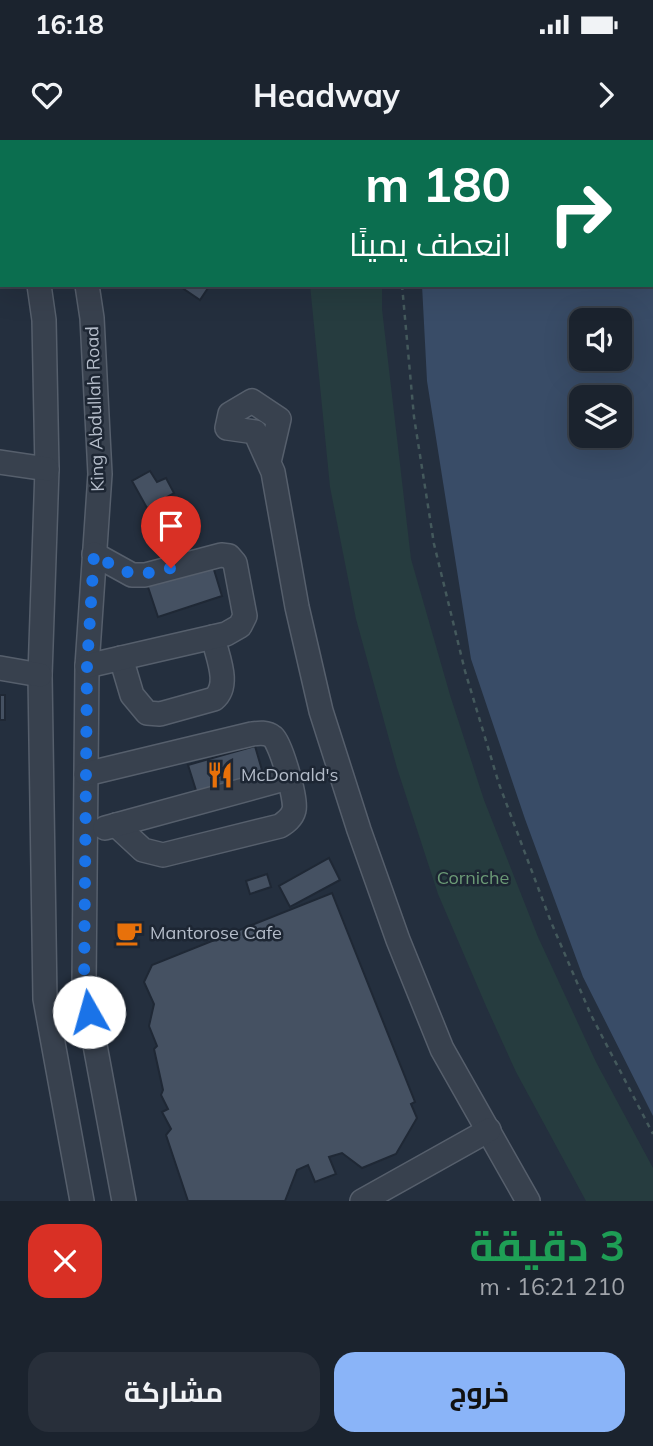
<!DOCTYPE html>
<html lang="ar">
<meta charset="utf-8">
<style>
body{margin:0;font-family:Mulish,Cairo,sans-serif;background:#282f3a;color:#f1f3f6;direction:rtl;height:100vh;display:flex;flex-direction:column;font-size:26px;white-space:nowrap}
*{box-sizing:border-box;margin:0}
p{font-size:23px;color:#a0a4aa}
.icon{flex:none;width:38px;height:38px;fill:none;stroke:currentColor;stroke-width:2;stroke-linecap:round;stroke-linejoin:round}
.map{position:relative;height:1061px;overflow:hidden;direction:ltr}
.details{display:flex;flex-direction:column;background:#1b232e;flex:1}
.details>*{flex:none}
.guide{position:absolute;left:0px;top:0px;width:654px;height:147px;box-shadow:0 7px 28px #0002,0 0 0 2px #39404a;direction:rtl;background:#0b6e4f;color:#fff;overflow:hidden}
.buttons{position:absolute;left:569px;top:168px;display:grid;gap:14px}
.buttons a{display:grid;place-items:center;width:63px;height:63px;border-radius:14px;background:#1b232e;box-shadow:0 7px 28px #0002,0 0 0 2px #39404a;font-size:35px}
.pin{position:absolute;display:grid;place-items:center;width:60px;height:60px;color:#fff;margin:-72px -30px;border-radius:50% 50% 50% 0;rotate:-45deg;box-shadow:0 0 7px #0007}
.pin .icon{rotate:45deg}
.me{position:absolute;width:77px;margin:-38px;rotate:353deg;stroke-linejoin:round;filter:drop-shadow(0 0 5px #0008)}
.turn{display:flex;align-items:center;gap:24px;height:147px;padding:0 28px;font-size:32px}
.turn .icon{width:91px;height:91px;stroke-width:2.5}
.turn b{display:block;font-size:49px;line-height:60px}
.round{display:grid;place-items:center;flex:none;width:74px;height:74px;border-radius:21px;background:#282f3a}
.summary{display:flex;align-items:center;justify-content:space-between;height:119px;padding:0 28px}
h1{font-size:42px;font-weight:700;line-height:52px;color:#1e9e55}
.button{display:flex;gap:14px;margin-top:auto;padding:14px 28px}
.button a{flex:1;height:80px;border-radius:21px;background:#8ab4f8;color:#111;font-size:28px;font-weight:700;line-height:80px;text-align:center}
.button a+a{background:#282f3a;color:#f1f3f6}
.status{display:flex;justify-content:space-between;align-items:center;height:49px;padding:0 35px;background:#1b232e;direction:ltr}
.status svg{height:19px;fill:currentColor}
header{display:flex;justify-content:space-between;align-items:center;height:91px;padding:0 28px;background:#1b232e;font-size:32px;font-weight:700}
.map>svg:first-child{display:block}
.green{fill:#263c3f}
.water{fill:#394c67;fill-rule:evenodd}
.building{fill:#455162;stroke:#1f2835;stroke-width:2}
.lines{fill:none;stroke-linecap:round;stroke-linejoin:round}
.minor-casing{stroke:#565f6c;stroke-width:26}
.path{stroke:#44595c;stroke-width:2.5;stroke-dasharray:5 5;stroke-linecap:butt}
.minor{stroke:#38414e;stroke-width:23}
.route{stroke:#1a73e8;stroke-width:12;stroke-dasharray:0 21.6}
.labels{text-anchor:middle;stroke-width:5;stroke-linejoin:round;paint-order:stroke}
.street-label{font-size:18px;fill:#b4bcc9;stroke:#1d2633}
.poi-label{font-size:18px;fill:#b4bcc9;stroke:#1d2633;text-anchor:start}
.park-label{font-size:18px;fill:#6b9a76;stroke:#1d2633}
</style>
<div class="status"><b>16:18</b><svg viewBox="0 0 49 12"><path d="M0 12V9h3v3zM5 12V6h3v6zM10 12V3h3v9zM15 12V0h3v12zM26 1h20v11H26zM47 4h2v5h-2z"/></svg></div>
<header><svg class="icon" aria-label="forward" viewBox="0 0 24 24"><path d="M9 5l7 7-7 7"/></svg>Headway<svg class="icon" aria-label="heart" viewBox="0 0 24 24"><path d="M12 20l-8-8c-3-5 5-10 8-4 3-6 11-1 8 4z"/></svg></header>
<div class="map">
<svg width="653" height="1061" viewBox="0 0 653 1061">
<rect width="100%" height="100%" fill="#242f3e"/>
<!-- green -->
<path class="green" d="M310,145H382V169L411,419L450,555L484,660L538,797L596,922L653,1028V1061H586L516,932L486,866L438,754L397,628L356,479L330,347Z"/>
<!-- water -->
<path class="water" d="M418,0H653V976L583,837L525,679L471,519L427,241L422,145H653V2H418ZM581,180H620V219H581ZM581,257H620V296H581Z"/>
<!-- building -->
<g class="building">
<path d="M178,145H210L200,160Z"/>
<path d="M150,331L157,342L166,338L174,353L147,368L132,341Z"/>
<path d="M211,420L222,456L158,477L146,441Z"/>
<rect x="0" y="555" width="5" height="25"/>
<path d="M255,606L266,644L200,663L188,625Z"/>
<path d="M329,718L340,740L290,767L279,746Z"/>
<path d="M267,734L271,747L250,754L246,741Z"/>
<path d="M332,753L415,962L411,964L417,978L396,1014L362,1028L342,1013L329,1017L336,1034L315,1042L308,1025L297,1030L285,1061H188L166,995L171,989L162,972L168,969L161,955L163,950L154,909L157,906L149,886L154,864L144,842L152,825Z"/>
</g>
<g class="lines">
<!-- minor casing -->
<g class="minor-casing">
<g id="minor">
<path d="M19,0L20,2"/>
<path d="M66,0V2"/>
<path d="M110,0V2"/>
<path d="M143,0V2"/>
<path d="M39,145L44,180L47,329L40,535L45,859L82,1061"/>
<path d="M87,145L92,178L100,334L87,526L84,846L124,1061"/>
<path d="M0,322L47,329"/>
<path d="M269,322L279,279L252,261L230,274L227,288L255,292L273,332L297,467L321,571L359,690L398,800L442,909L528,1061"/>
<path d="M121,518L132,555L147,573L160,574L214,559C231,545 217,516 213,497"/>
<path d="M87,526L226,494L240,486L245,476L235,423L229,416L221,415L145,435H132L94,414"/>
<path d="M0,528L40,535"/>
<path d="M86,634L252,594C259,593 267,592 273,597C281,604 297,660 294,670C292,678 286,682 280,686L163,715L143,710L116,685"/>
<path d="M105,688L288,638"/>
<path d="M362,1061L489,990"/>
</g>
</g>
<!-- path -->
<g class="path">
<path d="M404,2V0"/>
<path d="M402,145L414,277L434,404L465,531L499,644L551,782L591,875L653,994"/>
</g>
<!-- minor -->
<use href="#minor" class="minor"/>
</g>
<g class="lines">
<!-- route -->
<path class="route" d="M89,872L84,846L87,526L94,414C127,435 132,438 171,428"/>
</g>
<!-- icons -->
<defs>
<g id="restaurant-bare" transform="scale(2.1)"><path d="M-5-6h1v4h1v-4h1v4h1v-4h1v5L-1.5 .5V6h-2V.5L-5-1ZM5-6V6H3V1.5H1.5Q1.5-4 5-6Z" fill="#e8710a" stroke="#1d2633" stroke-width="2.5" paint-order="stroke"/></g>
<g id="cafe-bare" transform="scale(2.1)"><path d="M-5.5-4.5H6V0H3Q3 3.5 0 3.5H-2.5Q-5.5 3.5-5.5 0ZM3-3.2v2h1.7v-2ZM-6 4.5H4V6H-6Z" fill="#e8710a" stroke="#1d2633" stroke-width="2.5" paint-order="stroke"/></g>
</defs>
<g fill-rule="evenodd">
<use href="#restaurant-bare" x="220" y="635"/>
<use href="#cafe-bare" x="129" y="793"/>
</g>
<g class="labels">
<!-- street labels -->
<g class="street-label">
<text transform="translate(95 269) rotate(-92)" y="6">King Abdullah Road</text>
</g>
<!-- poi labels -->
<g class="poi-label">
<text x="241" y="641">McDonald's</text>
<text x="150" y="799">Mantorose Cafe</text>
</g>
<!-- park labels -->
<g class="park-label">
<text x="473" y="744">Corniche</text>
</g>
</g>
</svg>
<div class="buttons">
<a><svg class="icon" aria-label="sound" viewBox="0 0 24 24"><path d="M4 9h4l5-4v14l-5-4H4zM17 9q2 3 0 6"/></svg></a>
<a><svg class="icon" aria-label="layers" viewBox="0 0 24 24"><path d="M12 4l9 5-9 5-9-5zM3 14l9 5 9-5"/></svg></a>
</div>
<div class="pin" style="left:171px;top:428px;background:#d93025"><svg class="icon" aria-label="arrive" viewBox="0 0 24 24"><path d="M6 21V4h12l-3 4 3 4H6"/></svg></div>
<svg class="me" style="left:89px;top:872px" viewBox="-20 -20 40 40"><circle r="19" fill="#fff"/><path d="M0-13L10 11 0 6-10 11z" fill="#1a73e8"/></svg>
<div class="guide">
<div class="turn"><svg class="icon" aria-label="right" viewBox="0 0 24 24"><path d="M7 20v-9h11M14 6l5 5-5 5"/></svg><div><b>180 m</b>انعطف يمينًا</div></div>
</div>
</div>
<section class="details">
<div class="summary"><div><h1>3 دقيقة</h1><p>210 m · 16:21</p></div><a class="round" style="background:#d93025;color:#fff"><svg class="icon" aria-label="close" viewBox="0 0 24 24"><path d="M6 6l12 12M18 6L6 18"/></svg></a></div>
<div class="button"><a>خروج</a><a>مشاركة</a></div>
</section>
